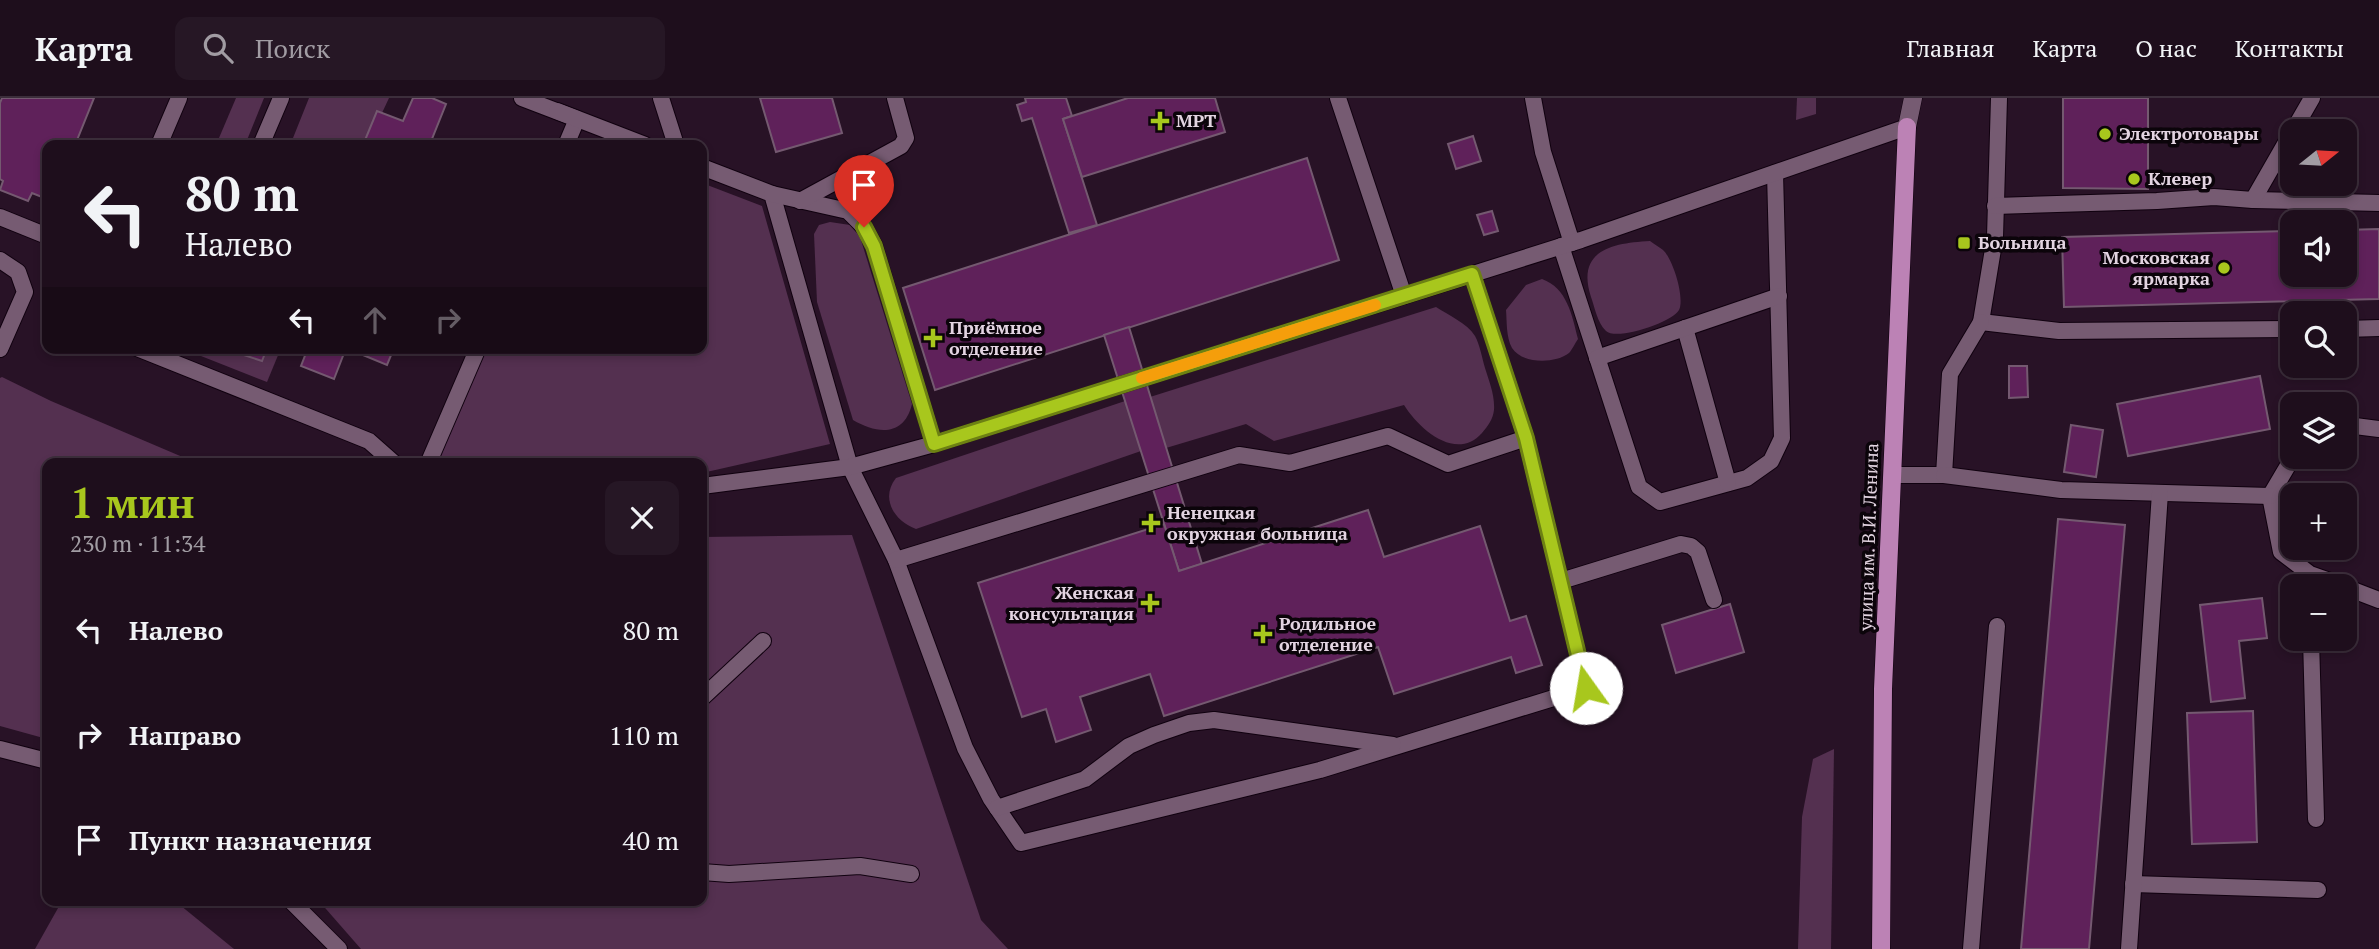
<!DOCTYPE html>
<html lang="ru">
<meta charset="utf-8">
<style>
body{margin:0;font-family:"PT Serif",serif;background:#261725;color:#f1f3f6;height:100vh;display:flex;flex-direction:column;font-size:26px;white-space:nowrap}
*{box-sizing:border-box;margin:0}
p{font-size:23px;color:#a19ca3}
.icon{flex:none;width:38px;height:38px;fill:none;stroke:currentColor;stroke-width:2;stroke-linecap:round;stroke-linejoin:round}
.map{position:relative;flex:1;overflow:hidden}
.sheet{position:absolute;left:42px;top:360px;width:665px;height:448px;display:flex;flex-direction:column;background:#1e0e1c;border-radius:14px;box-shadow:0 4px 10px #0003,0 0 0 2px #3c2e3b}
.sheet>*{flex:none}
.guide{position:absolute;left:42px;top:42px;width:665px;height:214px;border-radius:14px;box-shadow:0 4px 10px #0003,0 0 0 2px #3c2e3b;background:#1e0e1c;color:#f1f3f6;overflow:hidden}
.needle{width:46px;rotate:72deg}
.buttons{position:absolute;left:2280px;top:21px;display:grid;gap:14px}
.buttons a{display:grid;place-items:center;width:77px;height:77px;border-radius:14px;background:#1e0e1c;box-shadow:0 4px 10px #0003,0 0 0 2px #3c2e3b;font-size:35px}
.pin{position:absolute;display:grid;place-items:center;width:60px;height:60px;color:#fff;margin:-72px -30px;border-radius:50% 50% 50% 0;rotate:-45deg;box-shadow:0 0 7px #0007}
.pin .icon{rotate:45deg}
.me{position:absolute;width:77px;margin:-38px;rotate:347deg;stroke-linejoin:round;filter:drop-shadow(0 0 5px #0008)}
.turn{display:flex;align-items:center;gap:24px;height:147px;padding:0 28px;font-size:32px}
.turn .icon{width:91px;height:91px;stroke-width:2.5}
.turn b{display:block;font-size:49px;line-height:60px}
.lanes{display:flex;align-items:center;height:66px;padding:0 28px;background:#0003;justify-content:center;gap:35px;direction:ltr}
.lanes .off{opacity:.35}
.round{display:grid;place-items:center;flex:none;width:74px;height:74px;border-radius:14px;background:#261725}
.headline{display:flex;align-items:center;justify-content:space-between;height:119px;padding:0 28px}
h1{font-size:42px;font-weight:800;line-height:52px;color:#a8c71d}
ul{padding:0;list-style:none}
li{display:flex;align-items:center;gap:21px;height:105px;padding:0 28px}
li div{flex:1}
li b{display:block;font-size:26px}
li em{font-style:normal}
header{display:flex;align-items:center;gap:42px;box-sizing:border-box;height:98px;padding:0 35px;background:#1e0e1c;border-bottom:2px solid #3c2e3b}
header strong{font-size:33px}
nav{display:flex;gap:38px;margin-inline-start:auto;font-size:24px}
.search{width:490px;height:63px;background:#261725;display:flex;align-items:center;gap:18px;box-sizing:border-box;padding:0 24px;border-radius:14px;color:#a19ca3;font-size:26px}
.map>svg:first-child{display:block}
.green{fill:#543050}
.building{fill:#5f215a;stroke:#745970;stroke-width:2}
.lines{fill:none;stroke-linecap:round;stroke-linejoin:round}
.service-casing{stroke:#10010f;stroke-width:18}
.secondary-casing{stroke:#10010f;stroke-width:19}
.primary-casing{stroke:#10010f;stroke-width:19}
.service{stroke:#765b72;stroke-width:16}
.secondary{stroke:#765b72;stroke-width:18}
.primary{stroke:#bc82b5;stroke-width:18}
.route-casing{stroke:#6d8113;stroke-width:18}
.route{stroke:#a8c71d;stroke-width:12}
.slow{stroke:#f59e0b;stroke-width:12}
.poi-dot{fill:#a8c71d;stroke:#0b040a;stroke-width:2.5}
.labels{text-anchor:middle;stroke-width:7;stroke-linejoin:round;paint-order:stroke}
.poi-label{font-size:18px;font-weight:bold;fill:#e3d4e1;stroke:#0b040a;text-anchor:start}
.street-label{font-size:18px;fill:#e3d4e1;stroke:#0b040a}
</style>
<header>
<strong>Карта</strong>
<div class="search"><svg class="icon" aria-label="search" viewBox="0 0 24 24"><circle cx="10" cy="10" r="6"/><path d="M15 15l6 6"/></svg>Поиск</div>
<nav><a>Главная</a><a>Карта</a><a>О нас</a><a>Контакты</a></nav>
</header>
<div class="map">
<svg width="2379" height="851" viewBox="0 0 2379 851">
<rect width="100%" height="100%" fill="#281226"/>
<!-- green -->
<g class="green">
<path d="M236,0H264L245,47H216Z"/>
<path d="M309,0H389L382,15L377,13L363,47H297L291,45Z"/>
<path d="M1797,0H1816V16L1796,22Z"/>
<path d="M702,85L762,108L830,346L702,375V366H434L484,250H702Z"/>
<path d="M830,124L850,127L860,139L912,306C904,339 877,336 853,322L817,204L814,136L819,127Z"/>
<path d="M1650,143C1654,146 1659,149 1663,152C1673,161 1685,200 1679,212C1673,224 1617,243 1606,233C1597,224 1595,210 1591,199C1576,153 1611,145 1650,143Z"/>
<path d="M1542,181C1567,190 1572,217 1578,241C1575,245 1572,252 1569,255C1555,266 1522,266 1512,250C1506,239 1507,224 1506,212L1526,187Z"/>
<path d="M1436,209C1448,217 1467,225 1475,238C1480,247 1482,260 1485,270C1489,283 1495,297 1494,312C1493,321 1488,328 1482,335C1456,364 1419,331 1404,307L1274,343L1246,326L1166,350L1150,299Z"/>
<path d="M204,250H281L267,284L201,258Z"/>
<path d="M2,279L51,303L199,366H47V641L0,628V280Z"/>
<path d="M1125,303L1141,353L916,431C894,423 880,400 896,380Z"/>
<path d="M852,437L981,822L1008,851H361L319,803H702V439Z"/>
<path d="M1834,651L1831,851H1798L1802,719L1813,661Z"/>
<path d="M62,803H175L234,851H35Z"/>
</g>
<!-- building -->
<g class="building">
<path d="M2,0H94L75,47H47V101L32,95L28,103L0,92L3,83L0,81V5Z"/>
<path d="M413,0H432L446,6L432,41L448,47H363L377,13L403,23Z"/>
<path d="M760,0H832L842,35L776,54Z"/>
<path d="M1025,0H1066L1072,18L1063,21L1097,127L1069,135L1032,20L1022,23L1017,7L1026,4Z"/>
<path d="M1128,0H1215L1225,34L1082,79L1063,21Z"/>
<path d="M2063,0H2148V91L2063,90Z"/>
<path d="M1473,38L1481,63L1456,71L1448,46Z"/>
<path d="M1307,60L1339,162L935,292L903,190Z"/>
<path d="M1492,113L1498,133L1484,137L1477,117Z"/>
<path d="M2379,131V201L2064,209L2062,139L2292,133V177H2345V132Z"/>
<path d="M1129,229L1202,466L1179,473L1104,237Z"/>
<path d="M243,250H267L262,263L241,256Z"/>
<path d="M308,250H346L334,281L301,268Z"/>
<path d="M346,250H394L387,267Z"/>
<path d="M2009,268H2027L2028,299L2009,300Z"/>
<path d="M2260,278L2270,331L2128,358L2117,306Z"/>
<path d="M2071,327L2103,332L2096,379L2064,374Z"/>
<path d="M1368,412L1384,459L1480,428L1510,523L1526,518L1542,567L1516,575L1511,559L1394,596L1378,549L1164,618L1150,576L1080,599L1091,632L1056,644L1046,611L1022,619L978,485L1164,426L1179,473Z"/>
<path d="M2058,421L2125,427L2089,851H2021Z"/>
<path d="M2262,500L2267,540L2239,543L2245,600L2211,604L2200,507Z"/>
<path d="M1730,506L1744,554L1676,575L1662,527Z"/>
<path d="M2253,613L2257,744L2192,746L2187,615Z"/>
</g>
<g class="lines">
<!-- service casing -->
<g class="service-casing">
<g id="service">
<path d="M522,0L577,21L566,47"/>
<path d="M661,0L676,47"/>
<path d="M1338,0L1404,198"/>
<path d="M1533,0L1543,54L1572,145"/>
<path d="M1999,0L1995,139L1981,224L2059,233L2292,231"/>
<path d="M557,13L645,47"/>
<path d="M2293,33L2312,0"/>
<path d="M159,47L179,0"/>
<path d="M261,47L281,0"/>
<path d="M702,69L772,96L850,369L896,462L965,650L991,701L1021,745L1320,672L1586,590L1526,340L1472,176"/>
<path d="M772,96L848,113L864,129L874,147L934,346"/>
<path d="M2253,102L2379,105"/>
<path d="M800,103L901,48L906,40L895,0"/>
<path d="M1995,108L2157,103L2214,99L2253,102L2292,34"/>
<path d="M0,119L47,138"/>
<path d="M1561,148L1639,389L1660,404L1747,380L1771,363L1782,340L1775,75"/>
<path d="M0,162L18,174L25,194L0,251"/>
<path d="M1685,230L1728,385"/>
<path d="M2345,231L2379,230"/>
<path d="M137,250L369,343L395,366"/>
<path d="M1597,260L1779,198"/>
<path d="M2345,330L2355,328L2379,331"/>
<path d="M2293,359L2270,398L2281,454L2310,476L2344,488"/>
<path d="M428,366L478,250"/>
<path d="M1892,377H1944L1950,276L1981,224"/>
<path d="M1944,377L2061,392L2270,398"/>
<path d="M702,388L850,369L934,346L1581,142L1907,29"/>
<path d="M896,462L1239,357L1290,365L1388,338L1448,366L1526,340"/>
<path d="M1561,483L1681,446L1691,448L1698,454L1714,502"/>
<path d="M2345,489L2379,502"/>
<path d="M2311,541L2316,721"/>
<path d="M702,600L763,543"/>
<path d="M0,651L47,663"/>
<path d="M997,710L1085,681L1129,648L1154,637L1189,625L1214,622L1393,647"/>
<path d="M702,774L729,776L860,768L911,776"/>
<path d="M2133,786L2318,792"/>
<path d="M291,803L339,851"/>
<path d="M1971,851L1997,528"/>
<path d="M2129,851L2160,395"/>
</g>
</g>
<!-- secondary casing -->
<g class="secondary-casing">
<path id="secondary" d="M1907,29L1913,0"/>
</g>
<!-- primary casing -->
<g class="primary-casing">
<path id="primary" d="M1881,851L1883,591L1907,29"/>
</g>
<!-- service -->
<use href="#service" class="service"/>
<!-- secondary -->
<use href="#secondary" class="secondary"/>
<!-- primary -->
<use href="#primary" class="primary"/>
</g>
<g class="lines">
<!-- route casing -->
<g class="route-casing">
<path id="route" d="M864,129L874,148L934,346L1472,176L1526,340L1586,590"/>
</g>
<!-- route -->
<use href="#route" class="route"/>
<!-- slow -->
<path class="slow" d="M1142,280L1375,207"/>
</g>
<!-- markers -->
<g class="poi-dot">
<path d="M1156.5 12.5h7v7h7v7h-7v7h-7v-7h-7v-7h7z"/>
<circle cx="2105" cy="36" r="7"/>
<circle cx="2134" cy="81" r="7"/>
<rect x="1957" y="138" width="14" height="14" rx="3.5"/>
<circle cx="2224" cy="170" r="7"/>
<path d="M929.5 229.5h7v7h7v7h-7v7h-7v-7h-7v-7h7z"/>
<path d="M1147.5 414.5h7v7h7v7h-7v7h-7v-7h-7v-7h7z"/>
<path d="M1146.5 494.5h7v7h7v7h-7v7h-7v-7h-7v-7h7z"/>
<path d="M1259.5 525.5h7v7h7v7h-7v7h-7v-7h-7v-7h7z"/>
</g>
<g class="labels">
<!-- poi labels -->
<g class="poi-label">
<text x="1176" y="29">МРТ</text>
<text x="2119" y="42">Электротовары</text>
<text x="2148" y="87">Клевер</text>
<text x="1978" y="151">Больница</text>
<text x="2210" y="166" text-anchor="end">Московская<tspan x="2210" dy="21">ярмарка</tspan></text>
<text x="949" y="236">Приёмное<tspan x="949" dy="21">отделение</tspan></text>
<text x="1167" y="421">Ненецкая<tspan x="1167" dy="21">окружная больница</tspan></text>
<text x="1134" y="501" text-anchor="end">Женская<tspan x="1134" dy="21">консультация</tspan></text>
<text x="1279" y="532">Родильное<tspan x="1279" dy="21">отделение</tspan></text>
</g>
<!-- street labels -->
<g class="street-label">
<text transform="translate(1869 439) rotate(-88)" y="6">улица им. В.И. Ленина</text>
</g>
</g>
</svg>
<div class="buttons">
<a><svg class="needle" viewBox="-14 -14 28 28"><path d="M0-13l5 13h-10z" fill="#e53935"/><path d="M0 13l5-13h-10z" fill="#a19ca3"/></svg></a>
<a><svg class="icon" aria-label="sound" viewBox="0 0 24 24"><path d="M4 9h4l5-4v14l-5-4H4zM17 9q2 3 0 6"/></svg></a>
<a><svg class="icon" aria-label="search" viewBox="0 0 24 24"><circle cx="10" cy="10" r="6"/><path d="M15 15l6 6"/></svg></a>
<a><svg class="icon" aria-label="layers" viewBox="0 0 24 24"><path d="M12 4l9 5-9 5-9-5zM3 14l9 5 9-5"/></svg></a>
<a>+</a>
<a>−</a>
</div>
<div class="pin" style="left:864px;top:129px;background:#d93025"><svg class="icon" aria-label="arrive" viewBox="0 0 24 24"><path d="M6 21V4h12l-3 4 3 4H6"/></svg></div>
<svg class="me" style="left:1586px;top:590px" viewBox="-20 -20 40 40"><circle r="19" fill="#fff"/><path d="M0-13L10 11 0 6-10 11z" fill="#a8c71d"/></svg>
<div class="guide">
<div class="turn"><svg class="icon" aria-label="left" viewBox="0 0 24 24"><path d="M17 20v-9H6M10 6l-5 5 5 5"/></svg><div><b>80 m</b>Налево</div></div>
<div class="lanes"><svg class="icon" aria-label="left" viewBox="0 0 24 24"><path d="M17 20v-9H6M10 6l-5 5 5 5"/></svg><svg class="icon off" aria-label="ahead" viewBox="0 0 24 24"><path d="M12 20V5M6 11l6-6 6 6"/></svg><svg class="icon off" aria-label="right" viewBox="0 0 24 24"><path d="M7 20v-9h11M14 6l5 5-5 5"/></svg></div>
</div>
<section class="sheet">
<div class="headline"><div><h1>1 мин</h1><p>230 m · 11:34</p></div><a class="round"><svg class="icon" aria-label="close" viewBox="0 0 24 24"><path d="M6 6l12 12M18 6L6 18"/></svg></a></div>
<ul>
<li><svg class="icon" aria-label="left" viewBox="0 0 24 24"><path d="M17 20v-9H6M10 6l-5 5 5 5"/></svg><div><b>Налево</b></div><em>80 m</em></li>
<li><svg class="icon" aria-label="right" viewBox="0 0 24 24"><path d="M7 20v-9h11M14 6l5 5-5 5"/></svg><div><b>Направо</b></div><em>110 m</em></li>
<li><svg class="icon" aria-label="arrive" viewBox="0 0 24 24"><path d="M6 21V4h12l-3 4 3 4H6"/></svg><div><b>Пункт назначения</b></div><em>40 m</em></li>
</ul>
</section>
</div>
